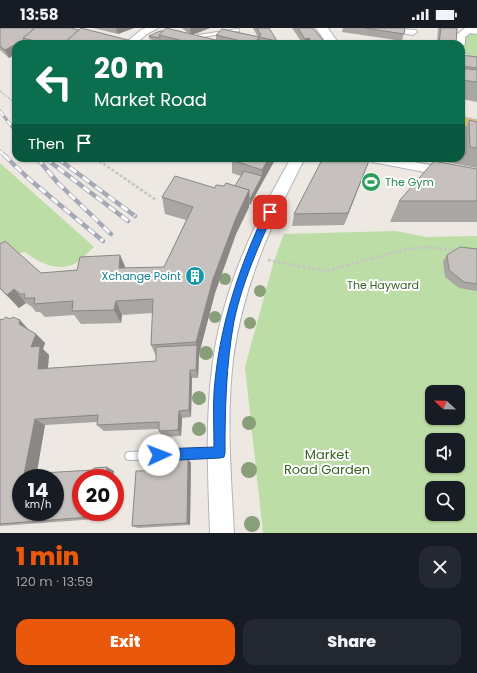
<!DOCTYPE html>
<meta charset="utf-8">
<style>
body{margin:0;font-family:Poppins,sans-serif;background:#242831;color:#f1f3f6;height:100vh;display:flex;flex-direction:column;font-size:15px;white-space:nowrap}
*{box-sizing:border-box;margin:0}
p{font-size:13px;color:#9ea1a6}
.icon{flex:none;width:22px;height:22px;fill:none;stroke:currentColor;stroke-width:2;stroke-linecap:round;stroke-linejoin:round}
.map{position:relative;height:505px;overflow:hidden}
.side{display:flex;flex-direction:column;background:#171b24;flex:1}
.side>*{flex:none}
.banner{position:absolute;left:12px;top:12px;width:453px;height:122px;border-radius:12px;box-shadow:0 1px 3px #0004;background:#0b6e4f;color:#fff;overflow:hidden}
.needle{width:26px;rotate:292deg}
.tools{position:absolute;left:425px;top:357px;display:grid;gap:8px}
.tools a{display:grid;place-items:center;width:40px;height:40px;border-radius:8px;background:#171b24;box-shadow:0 1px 3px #0004;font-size:20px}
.speed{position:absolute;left:12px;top:441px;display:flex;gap:8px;font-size:20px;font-weight:700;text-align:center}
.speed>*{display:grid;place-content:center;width:52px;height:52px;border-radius:50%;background:#171b24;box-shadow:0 1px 3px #0004;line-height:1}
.speed small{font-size:10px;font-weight:400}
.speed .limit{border:6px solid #d22;background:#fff;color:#111}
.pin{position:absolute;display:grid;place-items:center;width:34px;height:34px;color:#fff;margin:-17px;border-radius:8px;box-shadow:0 2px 6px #0006}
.me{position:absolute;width:44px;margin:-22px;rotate:88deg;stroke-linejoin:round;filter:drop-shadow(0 0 3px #0008)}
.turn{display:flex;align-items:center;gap:14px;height:84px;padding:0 16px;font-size:18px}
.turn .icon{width:52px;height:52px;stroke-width:2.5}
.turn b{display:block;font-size:28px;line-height:34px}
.then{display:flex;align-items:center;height:38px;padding:0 16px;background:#0003;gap:8px;font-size:15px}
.round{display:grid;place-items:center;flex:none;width:42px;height:42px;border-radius:12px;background:#242831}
.overview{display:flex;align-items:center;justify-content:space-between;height:68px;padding:0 16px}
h1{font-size:24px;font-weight:800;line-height:30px;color:#ea580c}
.cta{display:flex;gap:8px;margin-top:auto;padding:8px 16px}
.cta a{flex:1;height:46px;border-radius:12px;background:#ea580c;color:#fff;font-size:16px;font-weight:800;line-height:46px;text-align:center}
.cta a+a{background:#242831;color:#f1f3f6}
.status{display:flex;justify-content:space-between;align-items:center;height:28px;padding:0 20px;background:#171b24;direction:ltr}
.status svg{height:11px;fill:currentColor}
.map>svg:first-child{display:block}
.green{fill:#bcdda5;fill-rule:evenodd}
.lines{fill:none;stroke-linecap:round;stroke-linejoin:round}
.service-casing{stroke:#b2b4bc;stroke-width:2}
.minor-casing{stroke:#b2b4bc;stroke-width:2}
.tertiary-casing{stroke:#b2b4bc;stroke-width:2}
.primary-casing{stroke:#c4c4c4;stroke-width:2}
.path-far1{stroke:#c4c4c4;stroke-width:2;stroke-dasharray:2 1.5;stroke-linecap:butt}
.path{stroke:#c4c4c4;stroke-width:2.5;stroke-dasharray:3 2;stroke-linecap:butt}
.service{fill:#fff;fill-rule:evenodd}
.minor{fill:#fff;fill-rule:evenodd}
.tertiary{fill:#fff;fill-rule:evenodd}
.primary{fill:#e2c072;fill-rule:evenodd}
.rail-far1-casing{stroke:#a5a8b5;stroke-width:3}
.rail-casing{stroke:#a5a8b5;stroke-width:4.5}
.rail-far1{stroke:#fff;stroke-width:2;stroke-dasharray:6;stroke-linecap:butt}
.rail{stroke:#fff;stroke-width:3;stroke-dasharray:8;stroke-linecap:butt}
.tree{fill:#889f7a}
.wall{fill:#aaa6a3}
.shaded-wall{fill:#8b8785}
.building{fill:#c6c1be;stroke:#8b8785;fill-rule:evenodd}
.route{fill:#1a73e8;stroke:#114b97}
.labels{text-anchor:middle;stroke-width:4;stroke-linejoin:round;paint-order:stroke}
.leisure-label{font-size:11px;fill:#27864d;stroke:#fff;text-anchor:start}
.culture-label{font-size:11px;fill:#0d838f;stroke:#fff;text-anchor:end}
.park-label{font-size:11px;fill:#366424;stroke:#fff}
.near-park-label{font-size:13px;fill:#366424;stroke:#fff}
</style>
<div class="status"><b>13:58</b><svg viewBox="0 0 49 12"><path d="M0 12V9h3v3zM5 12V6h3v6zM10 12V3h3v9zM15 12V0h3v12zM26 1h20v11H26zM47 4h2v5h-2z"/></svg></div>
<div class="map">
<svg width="477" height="505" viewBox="0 0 477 505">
<rect width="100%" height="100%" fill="#ede8e2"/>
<!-- green -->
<g class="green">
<path d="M468,6H477V32C462,25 463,24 463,8Z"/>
<path d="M0,135L94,219C88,224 80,234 72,237C55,243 38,234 25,224L0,229Z"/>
<path d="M396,203L426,209L477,208V505H263L245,339L274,233L284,206ZM432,364H458V390H432ZM432,412H458V438H432ZM432,460H458V486H432Z"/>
</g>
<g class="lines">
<!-- service casing -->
<g class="service-casing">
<g id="service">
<path d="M237,1H239V3L197,10L192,6L194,5L198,7Z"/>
<path d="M217,421L220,422L221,425L220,428L217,429L129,432L126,431L125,428L126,425L129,424Z"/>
</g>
</g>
<!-- minor casing -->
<g class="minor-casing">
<g id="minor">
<path d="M146,0H158L147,6L135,16H124L141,2Z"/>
<path d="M384,0L416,2L417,4L413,7L388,3Z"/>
<path d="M465,0H477V6L470,5L465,9V16L461,19V16H455V8Z"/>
<path d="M461,23L477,32V38L469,36L461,30Z"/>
<path d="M366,130H393L477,146V154L372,134Z"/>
</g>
</g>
<!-- tertiary casing -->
<g class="tertiary-casing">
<g id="tertiary">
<path d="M316,0H328L339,16H327Z"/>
<path d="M291,130H305C272,193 242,260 233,332C226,390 231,447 234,505H210C208,447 205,390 213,333C223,260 255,193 291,130Z"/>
</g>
</g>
<!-- primary casing -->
<g class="primary-casing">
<path id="primary" d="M461,89L477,92V104L461,101Z"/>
</g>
<!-- path-far1 -->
<path class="path-far1" d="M0,63L16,76"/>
<!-- path -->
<g class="path">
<path d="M95,130L156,172"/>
<path d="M268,232L326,243L407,221L429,219L458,223"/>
</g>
<!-- service -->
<use href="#service" class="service"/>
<!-- minor -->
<use href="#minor" class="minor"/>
<!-- tertiary -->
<use href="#tertiary" class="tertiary"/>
<!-- primary -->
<use href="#primary" class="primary"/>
<!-- rail-far1 casing -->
<g class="rail-far1-casing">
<g id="rail-far1">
<path d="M0,83L16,104"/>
<path d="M0,123L5,128"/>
</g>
</g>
<!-- rail casing -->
<g class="rail-casing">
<g id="rail">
<path d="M4,127L29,151L103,213"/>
<path d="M37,130L58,155L111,206"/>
<path d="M45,130L128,193"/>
<path d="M57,130L135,188"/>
</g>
</g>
<!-- rail-far1 -->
<use href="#rail-far1" class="rail-far1"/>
<!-- rail -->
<use href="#rail" class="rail"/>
</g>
<!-- trees -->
<g class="tree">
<circle cx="225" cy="251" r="6"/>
<circle cx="260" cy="263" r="6"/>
<circle cx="215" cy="289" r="6"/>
<circle cx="250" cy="295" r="6"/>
<circle cx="206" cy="325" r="7"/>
<circle cx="199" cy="370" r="7"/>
<circle cx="249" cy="395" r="7"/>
<circle cx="199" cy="401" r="7"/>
<circle cx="249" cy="442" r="8"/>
<circle cx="252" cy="496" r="8"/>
</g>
<!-- wall -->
<g class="wall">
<path d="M0,0L79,2L144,16H16L9,30L0,22Z"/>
<path d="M93,0H134L118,6Z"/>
<path d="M182,0H210L193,7L216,12V7L258,9L253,0H269L277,13L276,16H259V11V16H167L149,11V8L188,5Z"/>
<path d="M292,0H313L326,16H303Z"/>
<path d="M343,0H405L402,13L342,4Z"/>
<path d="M438,0H457L456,16H437Z"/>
<path d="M461,27L477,29V74L461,71Z"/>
<path d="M469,92L477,94V140L426,130H461V98L466,99Z"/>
<path d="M223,130H276L262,155L250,177H249V179L236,206L215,265L199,326L198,350H192L191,389L182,390L181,408L163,409L159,403V401L104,403L97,397V394L45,397L36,445L114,443L113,450H81L110,484V490L0,498V291L29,302L36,306L45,315L43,321L49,327L48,340L156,333V328L151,317L153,285L122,287L121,295L81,296L74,287L45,289L40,284H36L32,279L26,275L19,280L0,261V216L41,245L77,242L120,227L126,240L164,239L186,192L165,186L162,169L215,160L224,158H235L241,148L232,145V133Z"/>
<path d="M323,130H370L344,197L292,198L294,186Z"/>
<path d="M477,141V194H390L399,173Z"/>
<path d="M477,221V263L459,260L445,249L443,233L447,227Z"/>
<path d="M188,431L191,435L190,497L138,500L132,498L168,442Z"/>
</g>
<!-- shaded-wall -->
<g class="shaded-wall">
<path d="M116,0H134L118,6Z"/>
<path d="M190,0H210L191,7Z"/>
<path d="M259,9V16H254Z"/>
<path d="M309,10L308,16H304L305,11Z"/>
<path d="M24,12L26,16H16Z"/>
<path d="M16,16V26L9,30L5,22Z"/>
<path d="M269,130H276L262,155V142Z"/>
<path d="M370,130L368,136L344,197L348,185Z"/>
<path d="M262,148V155L250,177V171Z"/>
<path d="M249,162V179L236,206L215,265L199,326L196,314L213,251L236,190Z"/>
<path d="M120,227L126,242L119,240Z"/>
<path d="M14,261L26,275L19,280L7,267Z"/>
<path d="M116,273L122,287L121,295L114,282Z"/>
<path d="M20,292L29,302L19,296Z"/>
<path d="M36,306L45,315L43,321L49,327L47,349L38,341L31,319Z"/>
<path d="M197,317L199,326L198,350L196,342Z"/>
<path d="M190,342L192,350L191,389L189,382Z"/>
<path d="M179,383L182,390L181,408L178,402Z"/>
<path d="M35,391L45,397L36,450L24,446Z"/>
<path d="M188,431L191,435L190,497L187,495Z"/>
<path d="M107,439L114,443L113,450H106Z"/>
<path d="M103,484H110V490L102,488Z"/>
</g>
<!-- building -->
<g class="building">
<path d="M0,0H35L23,10L24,12L5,22L0,18Z"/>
<path d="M35,0H70L79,2L63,16H47L23,10Z"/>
<path d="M81,0L144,16H63Z"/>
<path d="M166,0L232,16H196L159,7Z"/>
<path d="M257,0H269L277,13L259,9L261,7Z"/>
<path d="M298,0H313L326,16H313L309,10L305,11Z"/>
<path d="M365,0H405L404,6Z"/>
<path d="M441,0H457L456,16H439Z"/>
<path d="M222,1L259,9L254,16L216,7Z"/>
<path d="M160,3H163L159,7L160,10L149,8Z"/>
<path d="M461,27L477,29V40L461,38Z"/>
<path d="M461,40L477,42V54L461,52Z"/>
<path d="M469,92L477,94V120L470,119Z"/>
<path d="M461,98L466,99V126L461,125Z"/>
<path d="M233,130H269L262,142L232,132Z"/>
<path d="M323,130H370L348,185L294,186Z"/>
<path d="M434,133L477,141V173H399Z"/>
<path d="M244,143L262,148L250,171L249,170V162L235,158Z"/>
<path d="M175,148L215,160L216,157L224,158L226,155L249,162L236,190L213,251L196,314L151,317L153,271L116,273L114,282L72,283L73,273L34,276L35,270H24L25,266H20L14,261L7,267L0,260V216L5,213L41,245L77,242L80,229L120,227L119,240L164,239L193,179L162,169Z"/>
<path d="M460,219L477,221V256L464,254L449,242L447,227Z"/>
<path d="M6,289L10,291L13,289L20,292L19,296L36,306L31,319L40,318L38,341L156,333V319L197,317L196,342H190L189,382L179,383L178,402L159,403V394L97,397L98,387L35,391L24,446L93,442L94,440L107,439L106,450H81V484H103L102,488L0,496V291L2,292ZM21,450H55V484H21Z"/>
<path d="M188,431L187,495L132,498L136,443L168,442L169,432Z"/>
</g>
<!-- route -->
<path class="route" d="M270,180L274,184C258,219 242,255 234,293C226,337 225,381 225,425L224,429L220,430L159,433L155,431L153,427L155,423L159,421L214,419C214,401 213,383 214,364C219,299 238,242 265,184Z"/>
<!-- icons -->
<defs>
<g id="stadium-disc" transform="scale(1)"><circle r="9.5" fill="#2e9e5b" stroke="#fff"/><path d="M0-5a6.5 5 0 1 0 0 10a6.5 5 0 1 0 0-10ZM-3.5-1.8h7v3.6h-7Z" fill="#fff"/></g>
<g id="building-disc" transform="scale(1)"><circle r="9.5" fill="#0f9aa8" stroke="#fff"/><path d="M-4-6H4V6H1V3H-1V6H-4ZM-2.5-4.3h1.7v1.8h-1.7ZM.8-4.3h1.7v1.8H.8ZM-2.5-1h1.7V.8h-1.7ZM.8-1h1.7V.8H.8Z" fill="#fff"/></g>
</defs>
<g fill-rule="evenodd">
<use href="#stadium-disc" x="371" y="154"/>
<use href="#building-disc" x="195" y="248"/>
</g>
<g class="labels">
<!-- leisure labels -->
<g class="leisure-label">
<text x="385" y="158">The Gym</text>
</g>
<!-- culture labels -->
<g class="culture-label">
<text x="181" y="252">Xchange Point</text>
</g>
<!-- park labels -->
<g class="park-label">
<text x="383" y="261">The Hayward</text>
</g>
<!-- near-park labels -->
<g class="near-park-label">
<text x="327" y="431">Market<tspan x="327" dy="15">Road Garden</tspan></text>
</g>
</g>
</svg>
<div class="tools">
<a><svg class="needle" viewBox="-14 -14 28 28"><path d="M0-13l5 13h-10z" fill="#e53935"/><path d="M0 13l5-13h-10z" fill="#9ea1a6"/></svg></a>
<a><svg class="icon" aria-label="sound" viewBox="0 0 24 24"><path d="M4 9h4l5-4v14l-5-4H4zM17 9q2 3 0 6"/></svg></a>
<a><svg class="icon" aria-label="search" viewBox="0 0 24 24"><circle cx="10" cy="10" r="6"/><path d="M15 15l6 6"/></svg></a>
</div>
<div class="speed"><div>14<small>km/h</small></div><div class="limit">20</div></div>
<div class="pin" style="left:270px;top:184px;background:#d93025"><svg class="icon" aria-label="arrive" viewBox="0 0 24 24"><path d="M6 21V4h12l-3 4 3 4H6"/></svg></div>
<svg class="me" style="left:159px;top:427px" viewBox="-20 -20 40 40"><circle r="19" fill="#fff"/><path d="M0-13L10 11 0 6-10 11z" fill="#1a73e8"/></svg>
<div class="banner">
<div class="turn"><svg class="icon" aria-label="left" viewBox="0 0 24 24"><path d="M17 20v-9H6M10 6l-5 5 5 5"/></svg><div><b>20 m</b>Market Road</div></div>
<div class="then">Then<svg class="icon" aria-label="arrive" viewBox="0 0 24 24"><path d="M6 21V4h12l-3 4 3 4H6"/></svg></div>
</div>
</div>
<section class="side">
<div class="overview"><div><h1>1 min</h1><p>120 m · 13:59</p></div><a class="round"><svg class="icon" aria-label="close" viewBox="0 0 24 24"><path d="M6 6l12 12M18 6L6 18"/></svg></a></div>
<div class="cta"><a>Exit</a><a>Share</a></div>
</section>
